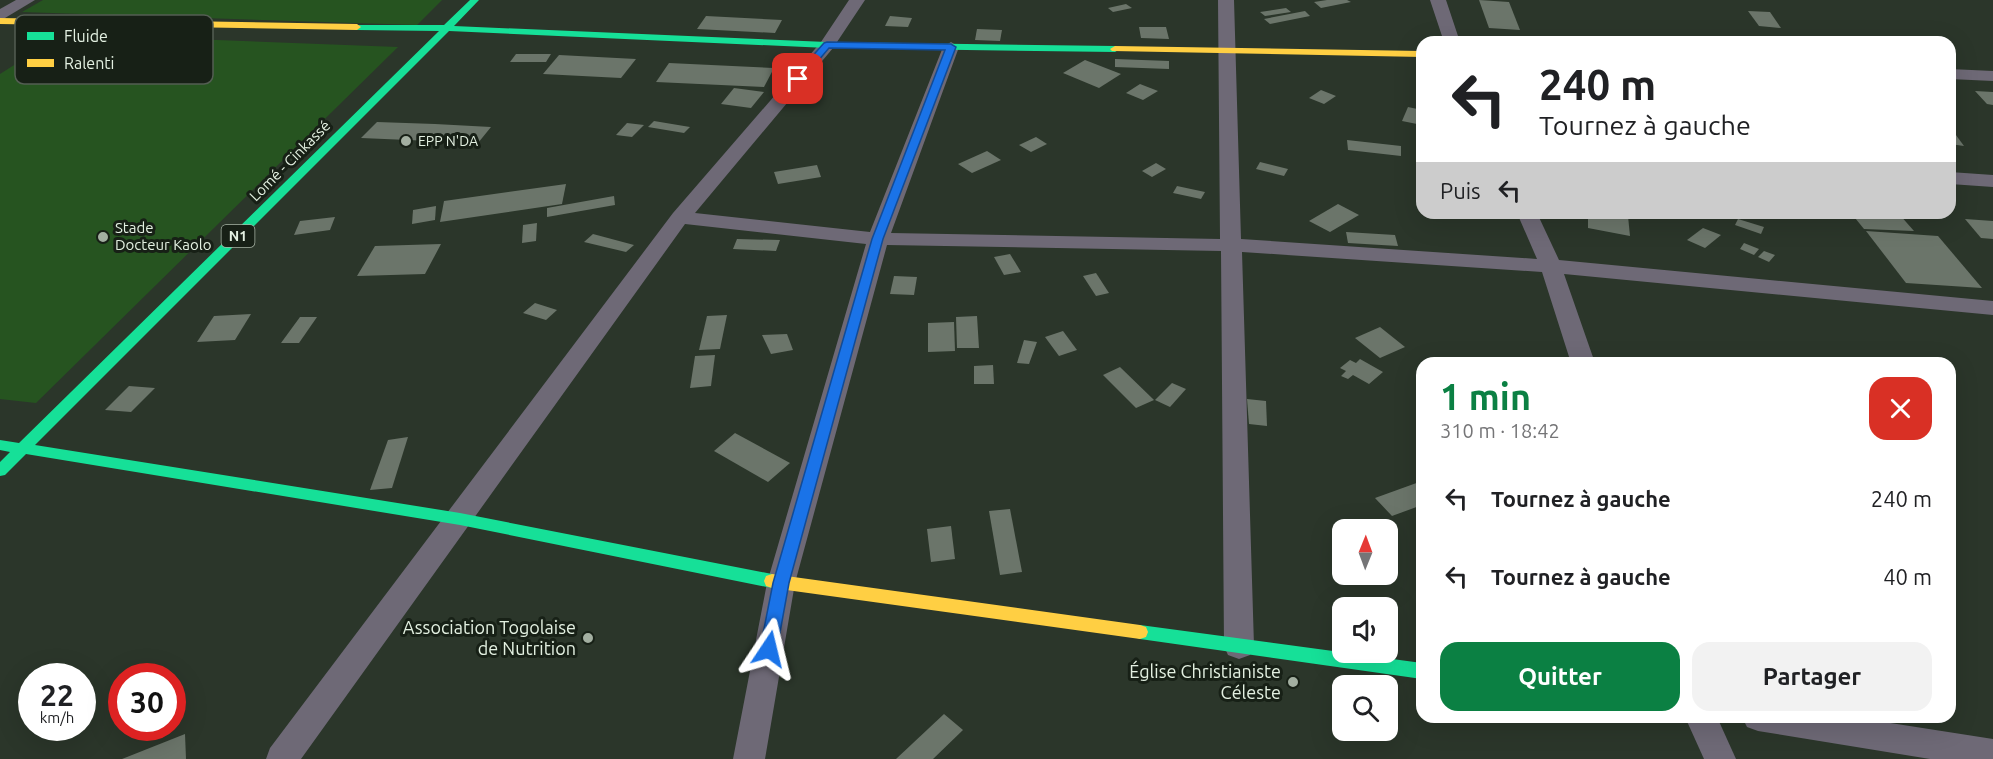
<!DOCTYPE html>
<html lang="fr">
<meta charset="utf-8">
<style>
body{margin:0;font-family:Ubuntu,sans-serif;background:#f2f2f2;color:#202124;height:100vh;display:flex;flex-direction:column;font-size:22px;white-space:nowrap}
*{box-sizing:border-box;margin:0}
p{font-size:20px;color:#757577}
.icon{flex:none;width:33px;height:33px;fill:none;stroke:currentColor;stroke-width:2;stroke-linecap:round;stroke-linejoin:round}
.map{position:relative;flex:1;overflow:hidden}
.sheet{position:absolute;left:1416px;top:357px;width:540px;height:366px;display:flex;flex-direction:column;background:#fff;border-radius:18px;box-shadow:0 6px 24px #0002}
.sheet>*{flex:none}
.banner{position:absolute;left:1416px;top:36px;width:540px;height:183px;border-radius:18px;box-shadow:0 6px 24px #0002;background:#fff;color:#202124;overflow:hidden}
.needle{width:39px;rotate:1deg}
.controls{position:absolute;left:1332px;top:519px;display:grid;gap:12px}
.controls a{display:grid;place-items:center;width:66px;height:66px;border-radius:12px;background:#fff;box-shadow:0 6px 24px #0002;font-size:30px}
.speed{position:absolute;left:18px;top:663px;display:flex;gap:12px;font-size:30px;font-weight:700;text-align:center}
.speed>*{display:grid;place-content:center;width:78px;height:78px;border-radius:50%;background:#fff;box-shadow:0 6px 24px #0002;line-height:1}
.speed small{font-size:15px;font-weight:400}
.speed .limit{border:9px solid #d22;background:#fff;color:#111}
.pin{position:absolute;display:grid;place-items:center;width:51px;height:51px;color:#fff;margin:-26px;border-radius:12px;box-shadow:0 3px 9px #0006}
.me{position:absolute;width:66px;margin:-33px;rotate:10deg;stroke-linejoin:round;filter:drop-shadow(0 0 4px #0008)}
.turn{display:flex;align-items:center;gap:21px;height:126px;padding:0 24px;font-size:27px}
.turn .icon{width:78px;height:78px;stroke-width:2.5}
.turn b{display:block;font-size:42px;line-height:51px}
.then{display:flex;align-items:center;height:57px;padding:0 24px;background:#0003;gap:12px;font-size:22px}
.round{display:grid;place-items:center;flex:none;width:63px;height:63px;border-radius:18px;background:#f2f2f2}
.headline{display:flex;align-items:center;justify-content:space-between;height:102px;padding:0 24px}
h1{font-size:36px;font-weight:700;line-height:45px;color:#0b8043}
.cta{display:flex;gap:12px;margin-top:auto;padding:12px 24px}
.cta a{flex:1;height:69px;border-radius:18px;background:#0b8043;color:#fff;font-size:24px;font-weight:700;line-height:69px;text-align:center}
.cta a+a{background:#f2f2f2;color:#202124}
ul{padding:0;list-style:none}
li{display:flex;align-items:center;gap:18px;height:78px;padding:0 24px}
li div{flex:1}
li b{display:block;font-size:22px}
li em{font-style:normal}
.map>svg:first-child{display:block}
.green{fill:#265420}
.building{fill:#6b756a}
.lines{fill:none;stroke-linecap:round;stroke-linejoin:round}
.street{fill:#6e6976;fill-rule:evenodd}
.fast{fill:#16e098;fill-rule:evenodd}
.slow{fill:#ffcf43;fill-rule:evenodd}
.route{fill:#1a73e8;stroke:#114b97;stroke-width:1.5}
.poi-dot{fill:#a3afa1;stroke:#172016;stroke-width:2}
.labels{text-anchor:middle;stroke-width:6;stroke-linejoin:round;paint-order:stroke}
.far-poi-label{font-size:14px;fill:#e3f0e1;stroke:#172016;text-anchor:start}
.shield{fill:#172016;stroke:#a6b2a4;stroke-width:1.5}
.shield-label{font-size:14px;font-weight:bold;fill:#e3f0e1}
.street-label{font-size:15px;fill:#e3f0e1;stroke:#172016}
.poi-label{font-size:15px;fill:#e3f0e1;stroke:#172016;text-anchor:start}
.near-poi-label{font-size:18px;fill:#e3f0e1;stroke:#172016;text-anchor:end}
.key{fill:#172016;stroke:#545e53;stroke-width:1.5}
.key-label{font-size:16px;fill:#e3f0e1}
</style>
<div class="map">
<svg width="1993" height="759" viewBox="0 0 1993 759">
<rect width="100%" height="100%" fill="#2b362a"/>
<!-- green -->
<g class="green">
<path d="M43,0H442L417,25L22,12Z"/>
<path d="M63,34L398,47L36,403L0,399V74Z"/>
</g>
<!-- building -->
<g class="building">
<path d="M1327,0H1347L1351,2L1321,8L1314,2Z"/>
<path d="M1479,0L1509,2L1520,30L1489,28Z"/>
<path d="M1126,4L1132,8L1113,12L1108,8Z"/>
<path d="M1286,8L1291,12L1265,16L1260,12Z"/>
<path d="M1305,11L1310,16L1270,24L1264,19Z"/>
<path d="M1748,11L1770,12L1781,28L1759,26Z"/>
<path d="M706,16L782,20L775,33L697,29Z"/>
<path d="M890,16L912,18L908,27L885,26Z"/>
<path d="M1139,27H1166L1169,39L1141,38Z"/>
<path d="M977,29L1002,30L1000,41L975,40Z"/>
<path d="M516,54H551L546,62H510Z"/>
<path d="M559,55L636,59L621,78L543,74Z"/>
<path d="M1115,59L1169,61V69L1115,67Z"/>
<path d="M1085,60L1121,74L1099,88L1063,73Z"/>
<path d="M669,63L774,68L764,87L656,82Z"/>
<path d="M1140,84L1158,91L1143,100L1126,93Z"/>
<path d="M734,88L764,92L751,108L721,104Z"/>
<path d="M1321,90L1336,96L1324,104L1309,98Z"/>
<path d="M1975,91L1993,92V105L1987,104Z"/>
<path d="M1408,107L1422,110V125L1402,121Z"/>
<path d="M654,121L690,127L684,133L648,127Z"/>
<path d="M377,122L435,124L491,127L478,143L361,138Z"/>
<path d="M627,123L644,125L632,137L616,135Z"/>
<path d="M1950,130L1953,131L1964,146L1950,144Z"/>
<path d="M1036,137L1047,144L1031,152L1019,145Z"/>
<path d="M1347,140L1401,146V156L1348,150Z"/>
<path d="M987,151L1001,160L972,173L958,164Z"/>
<path d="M1260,162L1288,169L1284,176L1256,169Z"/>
<path d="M1156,163L1166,169L1152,177L1142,171Z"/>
<path d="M817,165L821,177L778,184L774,172Z"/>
<path d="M566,184L562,204L440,222L444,201Z"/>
<path d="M1177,186L1205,192L1201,199L1173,193Z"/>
<path d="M614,196L615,205L547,217V208Z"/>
<path d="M1338,204L1359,215L1330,232L1309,221Z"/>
<path d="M436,206L435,220L412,224L413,210Z"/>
<path d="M1588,213L1628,216L1630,236L1588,228Z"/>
<path d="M1816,213H1847L1850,219L1816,214Z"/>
<path d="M1851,213L1899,214L1914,231L1864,229Z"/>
<path d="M335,217L330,230L294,235L300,221Z"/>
<path d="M1738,219L1764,227L1761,234L1735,225Z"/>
<path d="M1965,219L1993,221V239L1981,238Z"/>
<path d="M537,223L536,241L522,243L523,225Z"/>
<path d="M1703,228L1721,235L1705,248L1687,240Z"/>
<path d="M1866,231L1938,236L1982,288L1906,283Z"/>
<path d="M1346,232L1395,235L1398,246L1348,243Z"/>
<path d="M593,234L634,245L626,252L584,242Z"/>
<path d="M737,239L780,240L776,251L733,249Z"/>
<path d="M1744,243L1759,249L1754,255L1740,249Z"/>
<path d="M441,244L425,274L357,276L375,246Z"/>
<path d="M1764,251L1775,255L1769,262L1758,257Z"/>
<path d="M1010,254L1021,272L1004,275L994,257Z"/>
<path d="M1096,273L1109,293L1096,296L1083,276Z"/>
<path d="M894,276L917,277L914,295L890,294Z"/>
<path d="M535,303L557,310L546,320L523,313Z"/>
<path d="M251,314L235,340L197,342L214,316Z"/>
<path d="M727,315L720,349L699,350L707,316Z"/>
<path d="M977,316L979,348H957L956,317Z"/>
<path d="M300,317H317L299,343H281Z"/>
<path d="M954,322L955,351L928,352V323Z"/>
<path d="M1380,327L1405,347L1380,358L1355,338Z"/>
<path d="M1063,331L1077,350L1059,356L1045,337Z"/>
<path d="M787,334L793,350L771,354L762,335Z"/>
<path d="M1024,340L1037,342L1029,364L1017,363Z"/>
<path d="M715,355L711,386L690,388L695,356Z"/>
<path d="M1360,359L1383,372L1369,384L1353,375L1348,379L1341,376L1346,371L1340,368L1350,360L1356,363Z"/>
<path d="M993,365L994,384H974V366Z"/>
<path d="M1120,367L1154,400L1136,408L1103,375Z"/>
<path d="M1172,383L1186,389L1170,407L1155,400Z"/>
<path d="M129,386L155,388L131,412L105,410Z"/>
<path d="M1247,399L1266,401L1267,426L1249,424Z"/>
<path d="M735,433L790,463L768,482L714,451Z"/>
<path d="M408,437L392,488L370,490L388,440Z"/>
<path d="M1422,481V505L1392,516L1375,498Z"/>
<path d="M1010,509L1022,572L1000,575L989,511Z"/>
<path d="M951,526L955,559L931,562L927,529Z"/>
<path d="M944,714L963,730L933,759H896Z"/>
<path d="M185,734L186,759H122Z"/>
</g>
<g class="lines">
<!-- street -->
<g class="street">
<path d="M16,0H35L0,21V9Z"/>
<path d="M849,0H865L833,48L695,213L870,232L943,47L951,42L959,47L891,233L1220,239L1218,0H1234L1241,239L1537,259L1517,213H1537L1559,260L1993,301V315L1564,274L1595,363H1571L1542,272L1242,252L1254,646L1250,655L1239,659L1228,655L1224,646L1221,251L887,245L795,583L765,759H733L767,583L866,244L685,224L301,759H266L270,748L673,213L821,42Z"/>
<path d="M1430,0H1446L1460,42H1444Z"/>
<path d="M1950,69L1993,71V81L1950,79Z"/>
<path d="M1950,172L1993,175V187L1950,184Z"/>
<path d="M1685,717H1717L1736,759H1704Z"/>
<path d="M1742,717H1852L1993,739V759H1930L1758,731L1747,727Z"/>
</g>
<!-- fast -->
<g class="fast">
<path d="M470,0H479L454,26L827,42L1115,46L1120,49L1115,52L827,48L449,31L35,445L460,513L772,574L778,576L780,581L778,586L772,588L460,525L26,454L5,475L0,476V462L10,452L0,450V440L19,443L439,31L357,30L353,27L354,25H444Z"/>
<path d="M1140,625L1422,663V679L1140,639L1134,637L1132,632L1134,627Z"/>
</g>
<!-- slow -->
<g class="slow">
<path d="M0,18L357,24L361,27L357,30L0,24Z"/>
<path d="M1115,46L1422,51V57L1112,51L1110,49Z"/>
<path d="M772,574L1140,625L1146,627L1148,632L1146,637L1140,639L772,588L766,586L764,581L766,576Z"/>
</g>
</g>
<!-- route -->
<path class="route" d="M827,42L951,44L956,47L883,239L789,583L777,649L775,654L769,657L763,654L760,649L773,583L872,239L945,50L829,48L801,81H794V77L824,43Z"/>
<!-- markers -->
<g class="poi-dot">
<circle cx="406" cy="141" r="6"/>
<circle cx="103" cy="237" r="6"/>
<circle cx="588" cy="638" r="6"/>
<circle cx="1293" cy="682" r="6"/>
</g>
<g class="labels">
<!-- far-poi labels -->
<g class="far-poi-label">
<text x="418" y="146">EPP N'DA</text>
</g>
<!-- shield labels -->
<rect class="shield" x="221.5" y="225" width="33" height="22" rx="4.5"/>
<g class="shield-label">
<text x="238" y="241">N1</text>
</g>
<!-- street labels -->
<g class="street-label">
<text transform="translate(290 161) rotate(-45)" y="5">Lomé - Cinkassé</text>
</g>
<!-- poi labels -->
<g class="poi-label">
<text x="115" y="233">Stade<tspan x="115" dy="17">Docteur Kaolo</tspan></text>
</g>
<!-- near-poi labels -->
<g class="near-poi-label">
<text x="576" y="634">Association Togolaise<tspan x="576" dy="21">de Nutrition</tspan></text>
<text x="1281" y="678">Église Christianiste<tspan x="1281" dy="21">Céleste</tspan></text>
</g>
</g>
<!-- legend -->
<rect x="15" y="15" width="198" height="69" rx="9" class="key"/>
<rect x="27" y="32" width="27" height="8" fill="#16e098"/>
<rect x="27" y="59" width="27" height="8" fill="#ffcf43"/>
<g class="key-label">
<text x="64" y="42">Fluide</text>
<text x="64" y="69">Ralenti</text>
</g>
</svg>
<div class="controls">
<a><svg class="needle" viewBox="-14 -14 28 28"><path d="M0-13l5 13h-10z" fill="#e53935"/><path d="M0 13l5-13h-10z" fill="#757577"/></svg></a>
<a><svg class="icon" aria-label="sound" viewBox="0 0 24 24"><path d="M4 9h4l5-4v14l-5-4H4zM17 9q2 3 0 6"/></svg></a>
<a><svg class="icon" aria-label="search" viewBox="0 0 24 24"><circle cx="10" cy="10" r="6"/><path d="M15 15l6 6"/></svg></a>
</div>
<div class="speed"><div>22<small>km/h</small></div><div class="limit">30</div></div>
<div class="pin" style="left:798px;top:79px;background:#d93025"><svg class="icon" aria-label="arrive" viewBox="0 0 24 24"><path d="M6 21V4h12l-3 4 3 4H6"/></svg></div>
<svg class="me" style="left:769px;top:649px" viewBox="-20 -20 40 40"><path d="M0-17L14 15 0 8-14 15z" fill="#1a73e8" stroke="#fff" stroke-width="4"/></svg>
<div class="banner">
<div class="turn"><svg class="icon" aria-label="left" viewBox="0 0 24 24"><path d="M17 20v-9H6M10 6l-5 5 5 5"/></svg><div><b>240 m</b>Tournez à gauche</div></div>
<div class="then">Puis<svg class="icon" aria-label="left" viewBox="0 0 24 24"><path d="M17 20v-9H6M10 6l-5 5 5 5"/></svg></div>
</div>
<section class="sheet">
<div class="headline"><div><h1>1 min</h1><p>310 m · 18:42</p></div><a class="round" style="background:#d93025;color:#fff"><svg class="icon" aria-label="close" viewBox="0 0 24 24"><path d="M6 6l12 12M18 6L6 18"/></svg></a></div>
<ul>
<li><svg class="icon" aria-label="left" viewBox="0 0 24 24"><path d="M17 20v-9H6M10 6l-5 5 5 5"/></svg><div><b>Tournez à gauche</b></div><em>240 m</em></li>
<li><svg class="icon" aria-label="left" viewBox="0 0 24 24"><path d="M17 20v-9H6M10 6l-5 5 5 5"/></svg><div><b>Tournez à gauche</b></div><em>40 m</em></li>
</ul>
<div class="cta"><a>Quitter</a><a>Partager</a></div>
</section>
</div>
